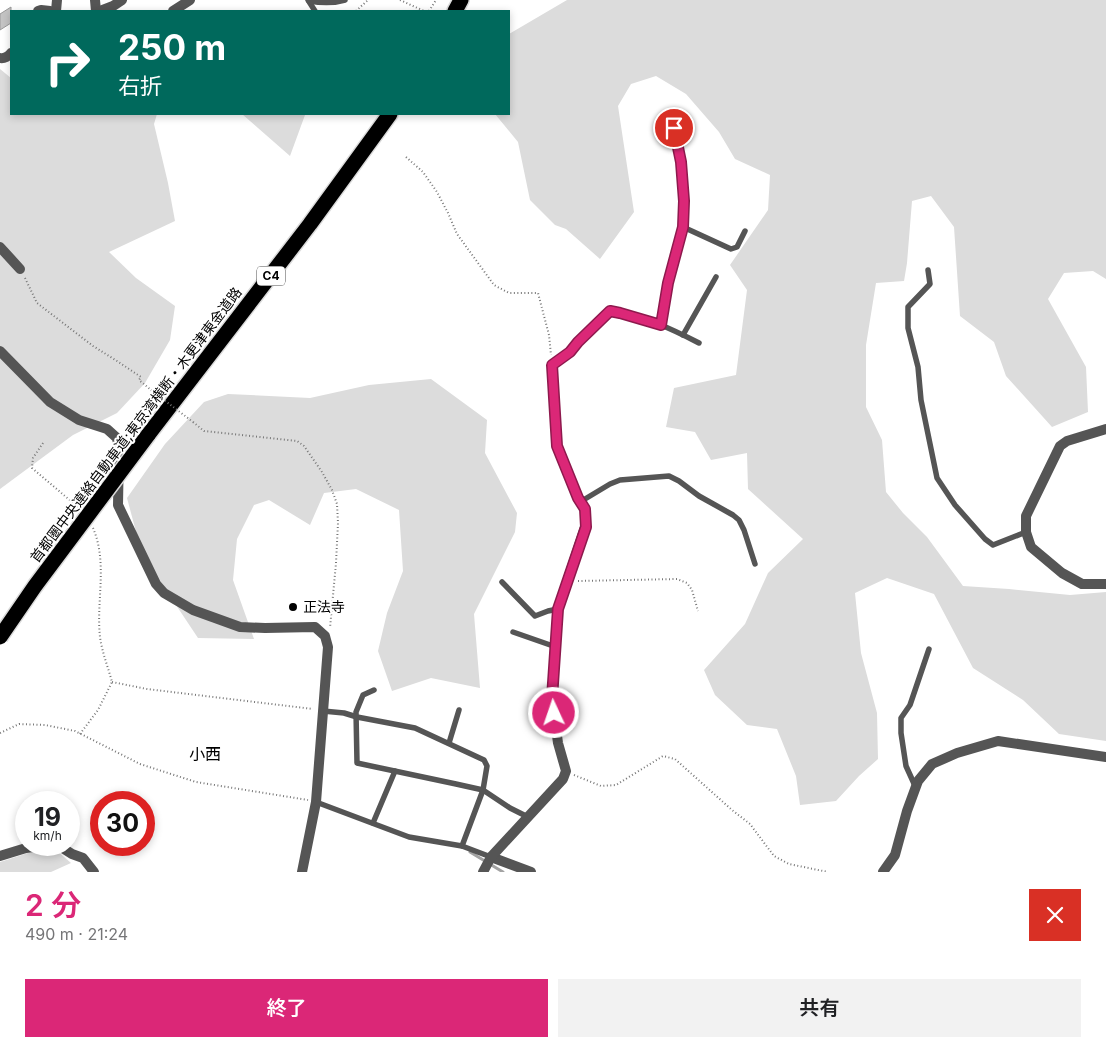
<!DOCTYPE html>
<html lang="ja">
<meta charset="utf-8">
<style>
body{margin:0;font-family:Inter,"Noto Sans JP",sans-serif;background:#f2f2f2;color:#202124;height:100vh;display:flex;flex-direction:column;font-size:19px;white-space:nowrap}
*{box-sizing:border-box;margin:0}
p{font-size:16px;color:#757577}
.icon{flex:none;width:28px;height:28px;fill:none;stroke:currentColor;stroke-width:2;stroke-linecap:round;stroke-linejoin:round}
.map{position:relative;height:872px;overflow:hidden}
.sheet{display:flex;flex-direction:column;background:#fff;flex:1}
.sheet>*{flex:none}
.banner{position:absolute;left:10px;top:10px;width:500px;height:105px;border-radius:0px;box-shadow:0 2px 8px #0003;background:#00695c;color:#fff;overflow:hidden}
.speed{position:absolute;left:15px;top:791px;display:flex;gap:10px;font-size:25px;font-weight:700;text-align:center}
.speed>*{display:grid;place-content:center;width:65px;height:65px;border-radius:50%;background:#fff;box-shadow:0 2px 8px #0003;line-height:1}
.speed small{font-size:12px;font-weight:400}
.speed .limit{border:8px solid #d22;background:#fff;color:#111}
.pin{position:absolute;display:grid;place-items:center;width:42px;height:42px;color:#fff;margin:-21px;border:2px solid #fff;border-radius:50%;box-shadow:0 1px 5px #0007}
.me{position:absolute;width:55px;margin:-28px;rotate:357deg;stroke-linejoin:round;filter:drop-shadow(0 0 4px #0008)}
.turn{display:flex;align-items:center;gap:18px;height:105px;padding:0 25px;font-size:22px}
.turn .icon{width:65px;height:65px;stroke-width:2.5}
.turn b{display:block;font-size:35px;line-height:42px}
.round{display:grid;place-items:center;flex:none;width:52px;height:52px;border-radius:0px;background:#f2f2f2}
.summary{display:flex;align-items:center;justify-content:space-between;height:85px;padding:0 25px}
h1{font-size:30px;font-weight:600;line-height:38px;color:#db2777}
.primary-button{display:flex;gap:10px;margin-top:auto;padding:10px 25px}
.primary-button a{flex:1;height:58px;border-radius:0px;background:#db2777;color:#fff;font-size:20px;font-weight:600;line-height:58px;text-align:center}
.primary-button a+a{background:#f2f2f2;color:#202124}
.map>svg:first-child{display:block}
.green{fill:#dcdcdc}
.lines{fill:none;stroke-linecap:round;stroke-linejoin:round}
.stream{stroke:#a3a3a3;stroke-width:3}
.building{fill:#c4c4c4;stroke:#999}
.motorway-casing{stroke:#dbdbdb;stroke-width:18}
.path{stroke:#777;stroke-width:2;stroke-dasharray:1 2.5;stroke-linecap:butt}
.service{stroke:#555;stroke-width:5.5}
.minor{stroke:#555;stroke-width:10}
.motorway{stroke:#000;stroke-width:15}
.motorway-bridge-casing{stroke:#dbdbdb;stroke-width:18;stroke-linecap:butt}
.path-bridge{stroke:#777;stroke-width:2;stroke-dasharray:1 2.5;stroke-linecap:butt}
.motorway-bridge{stroke:#000;stroke-width:15}
.route-casing{stroke:#8e194d;stroke-width:12}
.route{stroke:#db2777;stroke-width:9}
.poi-dot{fill:#000;stroke:#fff;stroke-width:2}
.labels{text-anchor:middle;stroke-width:4;stroke-linejoin:round;paint-order:stroke}
.shield{fill:#fff;stroke:#4c4c4c;stroke-width:1}
.shield-label{font-size:12px;font-weight:bold;fill:#000}
.street-label{font-size:14px;fill:#000;stroke:#fff}
.poi-label{font-size:14px;fill:#000;stroke:#fff;text-anchor:start}
.quarter-label{font-size:16px;fill:#000;stroke:#fff}
</style>
<div class="map">
<svg width="1106" height="872" viewBox="0 0 1106 872">
<rect width="100%" height="100%" fill="#fff"/>
<!-- green -->
<g class="green">
<path d="M567,0H1106V279L1093,271L1064,273L1048,299L1086,367L1088,412L1052,427L1006,376L994,342L960,316L954,227L931,196L912,201L907,263L904,281L876,283L866,345V407L882,440L886,492L903,513L927,537L963,586L1009,589L1070,595L1106,592V741L1059,734L1023,700L973,668L934,594L887,578L855,593L861,653L877,713L878,759L859,776L836,801L800,805L796,776L777,729L747,725L715,695L704,670L745,624L768,573L803,539L748,489L747,453L711,460L695,432L666,427L674,388L736,375L747,290L730,265L768,210L770,175L735,159L719,132L686,94L656,76L631,84L618,106L634,212L600,259L566,229L555,225L530,200L518,142L495,114H509V34Z"/>
<path d="M0,69L11,78V114H157L154,124L168,183L175,221L109,252L136,278L175,306L170,340L145,383L117,413L73,435L0,489Z"/>
<path d="M242,114H312L305,115L290,156Z"/>
<path d="M431,379L487,420L485,453L517,513L515,532L474,614L480,688L431,678L392,691L378,651L387,613L403,571L399,510L356,489L324,493L310,525L269,500L254,505L237,539L233,580L254,639L198,638L168,593L146,569L127,498L165,444L204,402L228,394L310,398L369,385Z"/>
<path d="M56,850L71,863L51,872H0V862L28,853Z"/>
</g>
<g class="lines">
<!-- stream -->
<path class="stream" d="M470,852L503,872"/>
</g>
<!-- building -->
<path class="building" d="M11,7V23L0,30V14Z"/>
<g class="lines">
<!-- motorway casing -->
<g class="motorway-casing">
<g id="motorway">
<path d="M455,11L461,0"/>
<path d="M148,435L310,224L390,114"/>
</g>
</g>
<!-- path -->
<g class="path">
<path d="M400,0L424,11"/>
<path d="M356,11L368,0"/>
<path d="M429,11L436,0"/>
<path d="M406,157L423,172L437,192L448,213L457,234L494,285L509,293H538L549,335L551,355"/>
<path d="M25,278L37,303L93,346L117,361L141,377L139,380L151,390"/>
<path d="M193,422L204,431L297,441L304,446L322,472L332,490L337,504L338,523L336,563L330,628"/>
<path d="M43,443L33,458L32,468L79,508"/>
<path d="M578,581L677,579L687,583L692,590L698,611"/>
<path d="M112,682L147,689L313,709"/>
<path d="M0,733L19,724L45,725L75,731L140,764L196,782L308,800"/>
<path d="M80,734L98,710L112,682C108,667 102,652 100,637C96,601 108,563 93,528"/>
<path d="M574,775L601,786L616,785L663,756L675,759L732,810L750,824L774,856L789,864L828,872"/>
</g>
<!-- service -->
<g class="service">
<path d="M308,0L315,11"/>
<path d="M309,1C321,3 332,4 345,0"/>
<path d="M683,227L731,249L737,247L745,231"/>
<path d="M928,270L930,284L908,307V328L918,367L921,400L937,478L955,505L985,539L993,545L1026,532"/>
<path d="M661,325L668,283L683,227L684,201L681,162L674,128"/>
<path d="M683,335L716,277"/>
<path d="M552,365L570,352L578,342L610,311C642,315 672,329 699,343"/>
<path d="M580,502L610,484L620,480L669,476L679,481L699,496L733,515L739,520L744,530L755,564"/>
<path d="M502,582L535,616L548,611L558,609"/>
<path d="M513,632L556,647"/>
<path d="M374,690L363,695L356,712L357,763L456,784L483,790L510,808L528,817"/>
<path d="M323,711L344,713L357,717L415,728L484,760L487,766L483,790L462,846"/>
<path d="M449,743L459,710"/>
<path d="M916,788L906,766L901,733V718L910,705L929,649"/>
<path d="M316,802L409,837L462,846L491,857"/>
<path d="M373,823L395,771"/>
</g>
<!-- minor -->
<g class="minor">
<path d="M95,0L96,11"/>
<path d="M38,11L41,10L50,11"/>
<path d="M56,11L57,0"/>
<path d="M100,11L113,6L122,0"/>
<path d="M173,11L190,0"/>
<path d="M0,58C4,59 9,56 11,53"/>
<path d="M0,247L20,269"/>
<path d="M0,351L50,402L79,420L107,429L117,438L119,449L118,505L156,584L164,593L193,610L240,627L265,628L315,627L325,636L328,647L316,802L302,872"/>
<path d="M1106,429L1067,441L1060,446L1026,516V532L1031,547L1062,573L1082,584H1106"/>
<path d="M58,845L72,854L83,858L94,872"/>
<path d="M0,856L26,848L50,845"/>
<path d="M491,857L531,872"/>
<path d="M483,872L491,857L563,779L566,771L558,743L552,698L558,609L585,527V509L578,498L557,446L552,365"/>
<path d="M883,872L895,855L907,811L918,781L932,764L957,753L998,741L1106,757"/>
</g>
<!-- motorway -->
<use href="#motorway" class="motorway"/>
<!-- motorway-bridge casing -->
<g class="motorway-bridge-casing">
<path id="motorway-bridge" d="M0,637L35,586L148,435"/>
</g>
<!-- path-bridge -->
<path class="path-bridge" d="M151,390L193,422"/>
<!-- motorway-bridge -->
<use href="#motorway-bridge" class="motorway-bridge"/>
</g>
<g class="lines">
<!-- route casing -->
<g class="route-casing">
<path id="route" d="M554,713L552,698L558,609L586,527L585,509L578,498L557,446L552,365L570,352L578,342L610,311L620,313L661,325L668,283L683,227L684,201L681,162L674,128"/>
</g>
<!-- route -->
<use href="#route" class="route"/>
</g>
<!-- markers -->
<circle class="poi-dot" cx="293" cy="607" r="5"/>
<g class="labels">
<!-- shield labels -->
<rect class="shield" x="257" y="266.5" width="28" height="19" rx="4"/>
<g class="shield-label">
<text x="271" y="280">C4</text>
</g>
<!-- street labels -->
<g class="street-label">
<text transform="translate(136 425) rotate(-53)" y="5">首都圏中央連絡自動車道;東京湾横断・木更津東金道路</text>
</g>
<!-- poi labels -->
<g class="poi-label">
<text x="303" y="612">正法寺</text>
</g>
<!-- quarter labels -->
<g class="quarter-label">
<text x="205" y="760">小西</text>
</g>
</g>
</svg>
<div class="speed"><div>19<small>km/h</small></div><div class="limit">30</div></div>
<div class="pin" style="left:674px;top:128px;background:#d93025"><svg class="icon" aria-label="arrive" viewBox="0 0 24 24"><path d="M6 21V4h12l-3 4 3 4H6"/></svg></div>
<svg class="me" style="left:554px;top:713px" viewBox="-20 -20 40 40"><circle r="17" fill="#db2777" stroke="#fff" stroke-width="3"/><path d="M0-11L8 9 0 5-8 9z" fill="#fff"/></svg>
<div class="banner">
<div class="turn"><svg class="icon" aria-label="right" viewBox="0 0 24 24"><path d="M7 20v-9h11M14 6l5 5-5 5"/></svg><div><b>250 m</b>右折</div></div>
</div>
</div>
<section class="sheet">
<div class="summary"><div><h1>2 分</h1><p>490 m · 21:24</p></div><a class="round" style="background:#d93025;color:#fff"><svg class="icon" aria-label="close" viewBox="0 0 24 24"><path d="M6 6l12 12M18 6L6 18"/></svg></a></div>
<div class="primary-button"><a>終了</a><a>共有</a></div>
</section>
